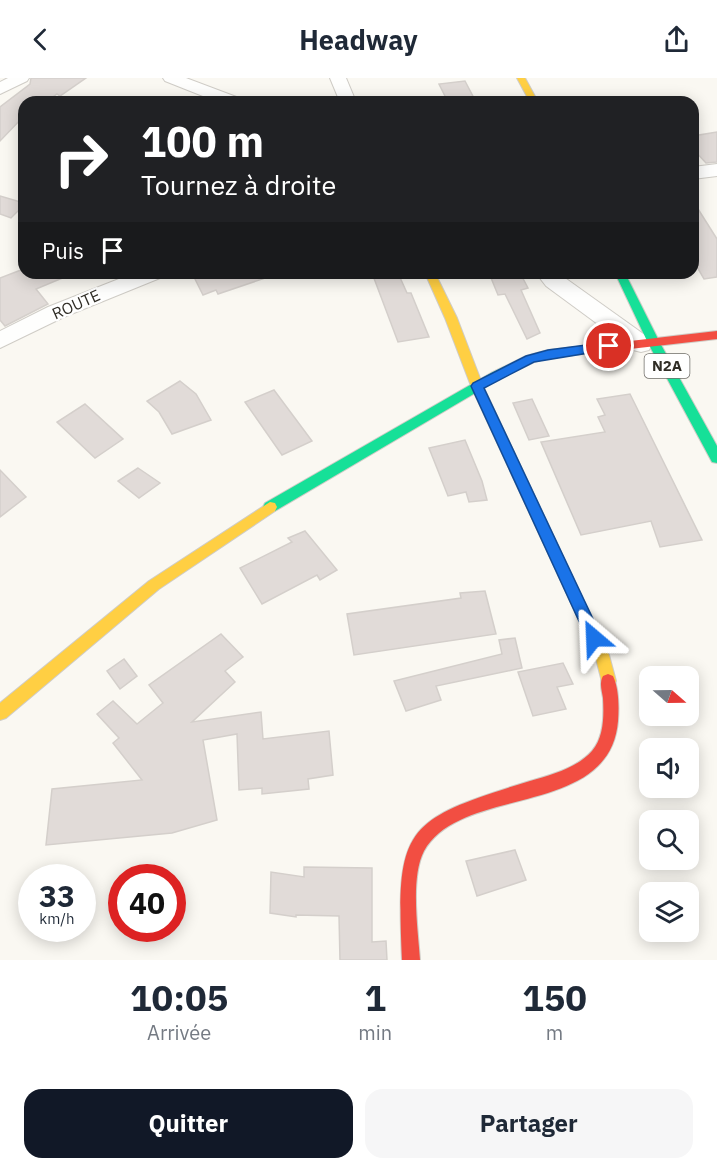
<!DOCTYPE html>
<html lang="fr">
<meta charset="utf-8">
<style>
body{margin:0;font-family:"IBM Plex Sans",sans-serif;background:#f6f6f7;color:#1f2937;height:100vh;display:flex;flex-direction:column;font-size:22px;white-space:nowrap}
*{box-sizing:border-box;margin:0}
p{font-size:20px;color:#747a83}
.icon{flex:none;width:33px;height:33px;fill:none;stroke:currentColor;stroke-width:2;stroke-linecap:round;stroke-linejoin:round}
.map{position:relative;height:882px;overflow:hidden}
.side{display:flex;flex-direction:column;background:#fff;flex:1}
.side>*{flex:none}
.hud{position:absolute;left:18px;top:18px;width:681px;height:183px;border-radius:18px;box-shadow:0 3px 15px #0003;background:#202124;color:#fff;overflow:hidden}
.needle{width:39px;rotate:110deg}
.fabs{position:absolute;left:639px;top:588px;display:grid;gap:12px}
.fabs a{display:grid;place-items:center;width:60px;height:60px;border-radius:12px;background:#fff;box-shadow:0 3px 15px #0003;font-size:30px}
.speed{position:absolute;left:18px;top:786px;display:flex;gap:12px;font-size:30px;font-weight:700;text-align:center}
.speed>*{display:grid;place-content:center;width:78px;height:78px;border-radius:50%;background:#fff;box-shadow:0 3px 15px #0003;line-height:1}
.speed small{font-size:15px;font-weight:400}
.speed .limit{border:9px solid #d22;background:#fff;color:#111}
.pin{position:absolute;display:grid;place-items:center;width:51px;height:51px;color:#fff;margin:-26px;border:3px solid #fff;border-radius:50%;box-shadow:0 2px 6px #0007}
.me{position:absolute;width:66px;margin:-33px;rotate:334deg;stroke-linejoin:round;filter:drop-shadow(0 0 4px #0008)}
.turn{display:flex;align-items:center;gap:21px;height:126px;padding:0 24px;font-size:27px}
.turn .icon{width:78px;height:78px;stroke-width:2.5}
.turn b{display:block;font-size:42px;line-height:51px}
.then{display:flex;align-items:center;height:57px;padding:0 24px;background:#0003;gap:12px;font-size:22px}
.eta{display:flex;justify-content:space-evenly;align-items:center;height:102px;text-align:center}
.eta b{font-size:36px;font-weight:700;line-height:42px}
.primary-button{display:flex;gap:12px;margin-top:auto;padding:12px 24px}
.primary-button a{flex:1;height:69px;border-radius:18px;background:#111827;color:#fff;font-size:24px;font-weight:700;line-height:69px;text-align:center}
.primary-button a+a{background:#f6f6f7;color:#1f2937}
header{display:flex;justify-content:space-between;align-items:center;height:78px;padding:0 24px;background:#fff;font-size:27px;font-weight:700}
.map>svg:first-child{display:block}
.building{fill:#e1dbd8;stroke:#d4cfcb;stroke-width:1.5}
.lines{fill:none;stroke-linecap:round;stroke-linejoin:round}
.street-casing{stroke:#cfccc6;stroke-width:2}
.fast-casing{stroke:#cfccc6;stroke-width:2}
.slow-casing{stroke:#cfccc6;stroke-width:2}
.jam-casing{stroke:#cfccc6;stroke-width:2}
.street{fill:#fefefd;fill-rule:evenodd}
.fast{fill:#16e098;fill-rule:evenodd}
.slow{fill:#ffcf43;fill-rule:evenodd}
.jam{fill:#f24e42;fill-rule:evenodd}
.route{fill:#1a73e8;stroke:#114b97;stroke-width:1.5}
.labels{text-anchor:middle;stroke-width:4.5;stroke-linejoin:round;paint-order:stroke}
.shield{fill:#fff;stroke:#6e6c67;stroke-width:1.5}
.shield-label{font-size:15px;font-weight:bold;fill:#302d26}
.street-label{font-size:16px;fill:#302d26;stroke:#fff}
</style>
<header><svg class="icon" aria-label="back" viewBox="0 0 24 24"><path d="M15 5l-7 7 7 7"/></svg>Headway<svg class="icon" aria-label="share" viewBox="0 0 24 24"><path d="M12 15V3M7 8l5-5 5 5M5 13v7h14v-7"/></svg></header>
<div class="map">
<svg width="717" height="882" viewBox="0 0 717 882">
<rect width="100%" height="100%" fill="#faf8f2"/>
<!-- building -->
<g class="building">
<path d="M31,0H86L60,18L57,16L46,24H24V38L0,63V29L30,6Z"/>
<path d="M465,3L476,24H448L439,6Z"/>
<path d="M717,54V84L706,85L693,71V58Z"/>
<path d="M0,118L24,125V127L11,140L0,136Z"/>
<path d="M693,123L717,161V199L704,201L693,182Z"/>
<path d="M21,192L23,195L72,196L36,211L48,226L5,248L0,242V200Z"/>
<path d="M192,195H270L271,198L218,216L216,212L203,217Z"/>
<path d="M372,195H398L407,215H411L429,259L398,264Z"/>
<path d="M489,195H520L528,210L521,212L540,255L527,261L505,216L498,217Z"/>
<path d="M180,303L196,316L211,342L172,356L159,334L147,323Z"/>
<path d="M274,312L312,363L282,377L245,324Z"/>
<path d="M630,316L702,462L660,469L651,443L581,457L541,364L605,354L598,339L605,337L597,321Z"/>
<path d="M532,321L549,358L529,362L513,325Z"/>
<path d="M85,326L123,361L95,380L57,344Z"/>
<path d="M465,362L482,403L487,422L469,424L466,414L448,418L429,370Z"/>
<path d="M138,390L160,405L139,420L118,403Z"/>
<path d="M0,392L26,419L0,439Z"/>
<path d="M305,453L337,492L320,502L317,497L262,526L240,490L292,464L288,460Z"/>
<path d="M485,513L496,556L354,577L347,536L461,520L460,515Z"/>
<path d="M221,556L243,579L225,593L235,604L192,644L261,634L263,661L329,653L333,697L308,701L309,711L262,716V710L239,712L237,656L203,662L217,742L172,755L46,767L52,711L142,702L113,665L119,660L97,636L113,623L137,646L163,625L149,607Z"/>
<path d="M515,560L522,590L436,608L441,622L406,633L394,603L502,576L499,562Z"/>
<path d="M124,581L137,598L120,611L107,593Z"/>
<path d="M563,585L573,606L557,609L566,631L533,638L518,594Z"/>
<path d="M515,772L526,802L477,818L466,783Z"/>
<path d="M304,789L372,790V864L386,863L387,882H340L339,838L296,837V839L270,835L271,794L304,799Z"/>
</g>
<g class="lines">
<!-- street casing -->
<g class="street-casing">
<g id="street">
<path d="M8,0H29L27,3L0,16V4Z"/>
<path d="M163,0H186L239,20L241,24H218L165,3Z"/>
<path d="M330,0H346L356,24H340Z"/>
<path d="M717,86V98L693,101V89Z"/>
<path d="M134,195H163L160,200L64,239L0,270V253L48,229Z"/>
<path d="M536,195H558L649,260L652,266L649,272L641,274L633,272L546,208Z"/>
</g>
</g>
<!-- fast casing -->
<g class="fast-casing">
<g id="fast">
<path d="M615,195H625L660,265L717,368V385L712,384L648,265Z"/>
<path d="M630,263L636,267L634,270L548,280L534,284L499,301L275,433H265L263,429L265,425L491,295L526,278L548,272Z"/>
</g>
</g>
<!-- slow casing -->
<g class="slow-casing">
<g id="slow">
<path d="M517,0H525L538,24H530Z"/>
<path d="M425,195H435L457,240L483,308L609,577L616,603L613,608L608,610L603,608L595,577L471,308L445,240Z"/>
<path d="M270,424L275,425L277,429L275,433L159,511L6,640L0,642V625L149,503Z"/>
</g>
</g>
<!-- jam casing -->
<g class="jam-casing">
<g id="jam">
<path d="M717,253V261L630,271L624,267L630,263Z"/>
<path d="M608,596L613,598C619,611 619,629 618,643C610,741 461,706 424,773C410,800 418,852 420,882H402C396,749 403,742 530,703C551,697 577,690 592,673C604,659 604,638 603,620C602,613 599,605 603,598Z"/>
</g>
</g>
<!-- street -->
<use href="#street" class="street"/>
<!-- fast -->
<use href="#fast" class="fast"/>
<!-- slow -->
<use href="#slow" class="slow"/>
<!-- jam -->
<use href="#jam" class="jam"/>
</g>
<!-- route -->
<path class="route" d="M609,264L615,268L613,271L534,284L484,310L602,560L599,565L594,567L589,565L471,308L473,305L526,278L548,272Z"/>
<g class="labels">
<!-- shield labels -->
<rect class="shield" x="644.5" y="276" width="45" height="24" rx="4.5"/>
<g class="shield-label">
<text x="667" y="293">N2A</text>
</g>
<!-- street labels -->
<g class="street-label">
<text transform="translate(76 226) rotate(-24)" y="6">ROUTE</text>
</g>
</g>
</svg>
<div class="fabs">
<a><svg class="needle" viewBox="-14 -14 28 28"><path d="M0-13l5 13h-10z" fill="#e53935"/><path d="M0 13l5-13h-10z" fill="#747a83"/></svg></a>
<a><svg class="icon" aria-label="sound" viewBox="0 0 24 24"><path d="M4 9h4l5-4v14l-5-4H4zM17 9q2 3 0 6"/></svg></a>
<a><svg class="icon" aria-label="search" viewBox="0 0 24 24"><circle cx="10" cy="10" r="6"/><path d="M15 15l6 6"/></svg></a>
<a><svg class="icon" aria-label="layers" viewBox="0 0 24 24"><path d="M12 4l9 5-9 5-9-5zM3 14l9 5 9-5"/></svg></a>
</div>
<div class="speed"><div>33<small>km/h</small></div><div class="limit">40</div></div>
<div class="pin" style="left:609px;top:268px;background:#d93025"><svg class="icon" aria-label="arrive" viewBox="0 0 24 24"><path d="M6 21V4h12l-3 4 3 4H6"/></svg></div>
<svg class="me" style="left:594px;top:560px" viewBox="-20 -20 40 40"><path d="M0-17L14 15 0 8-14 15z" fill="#1a73e8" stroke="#fff" stroke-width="4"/></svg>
<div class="hud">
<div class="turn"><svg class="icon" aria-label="right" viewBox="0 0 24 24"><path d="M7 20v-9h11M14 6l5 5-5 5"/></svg><div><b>100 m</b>Tournez à droite</div></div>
<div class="then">Puis<svg class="icon" aria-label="arrive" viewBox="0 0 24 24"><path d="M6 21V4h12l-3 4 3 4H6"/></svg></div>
</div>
</div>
<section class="side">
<div class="eta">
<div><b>10:05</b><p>Arrivée</p></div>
<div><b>1</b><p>min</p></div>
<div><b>150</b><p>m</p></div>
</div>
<div class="primary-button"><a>Quitter</a><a>Partager</a></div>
</section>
